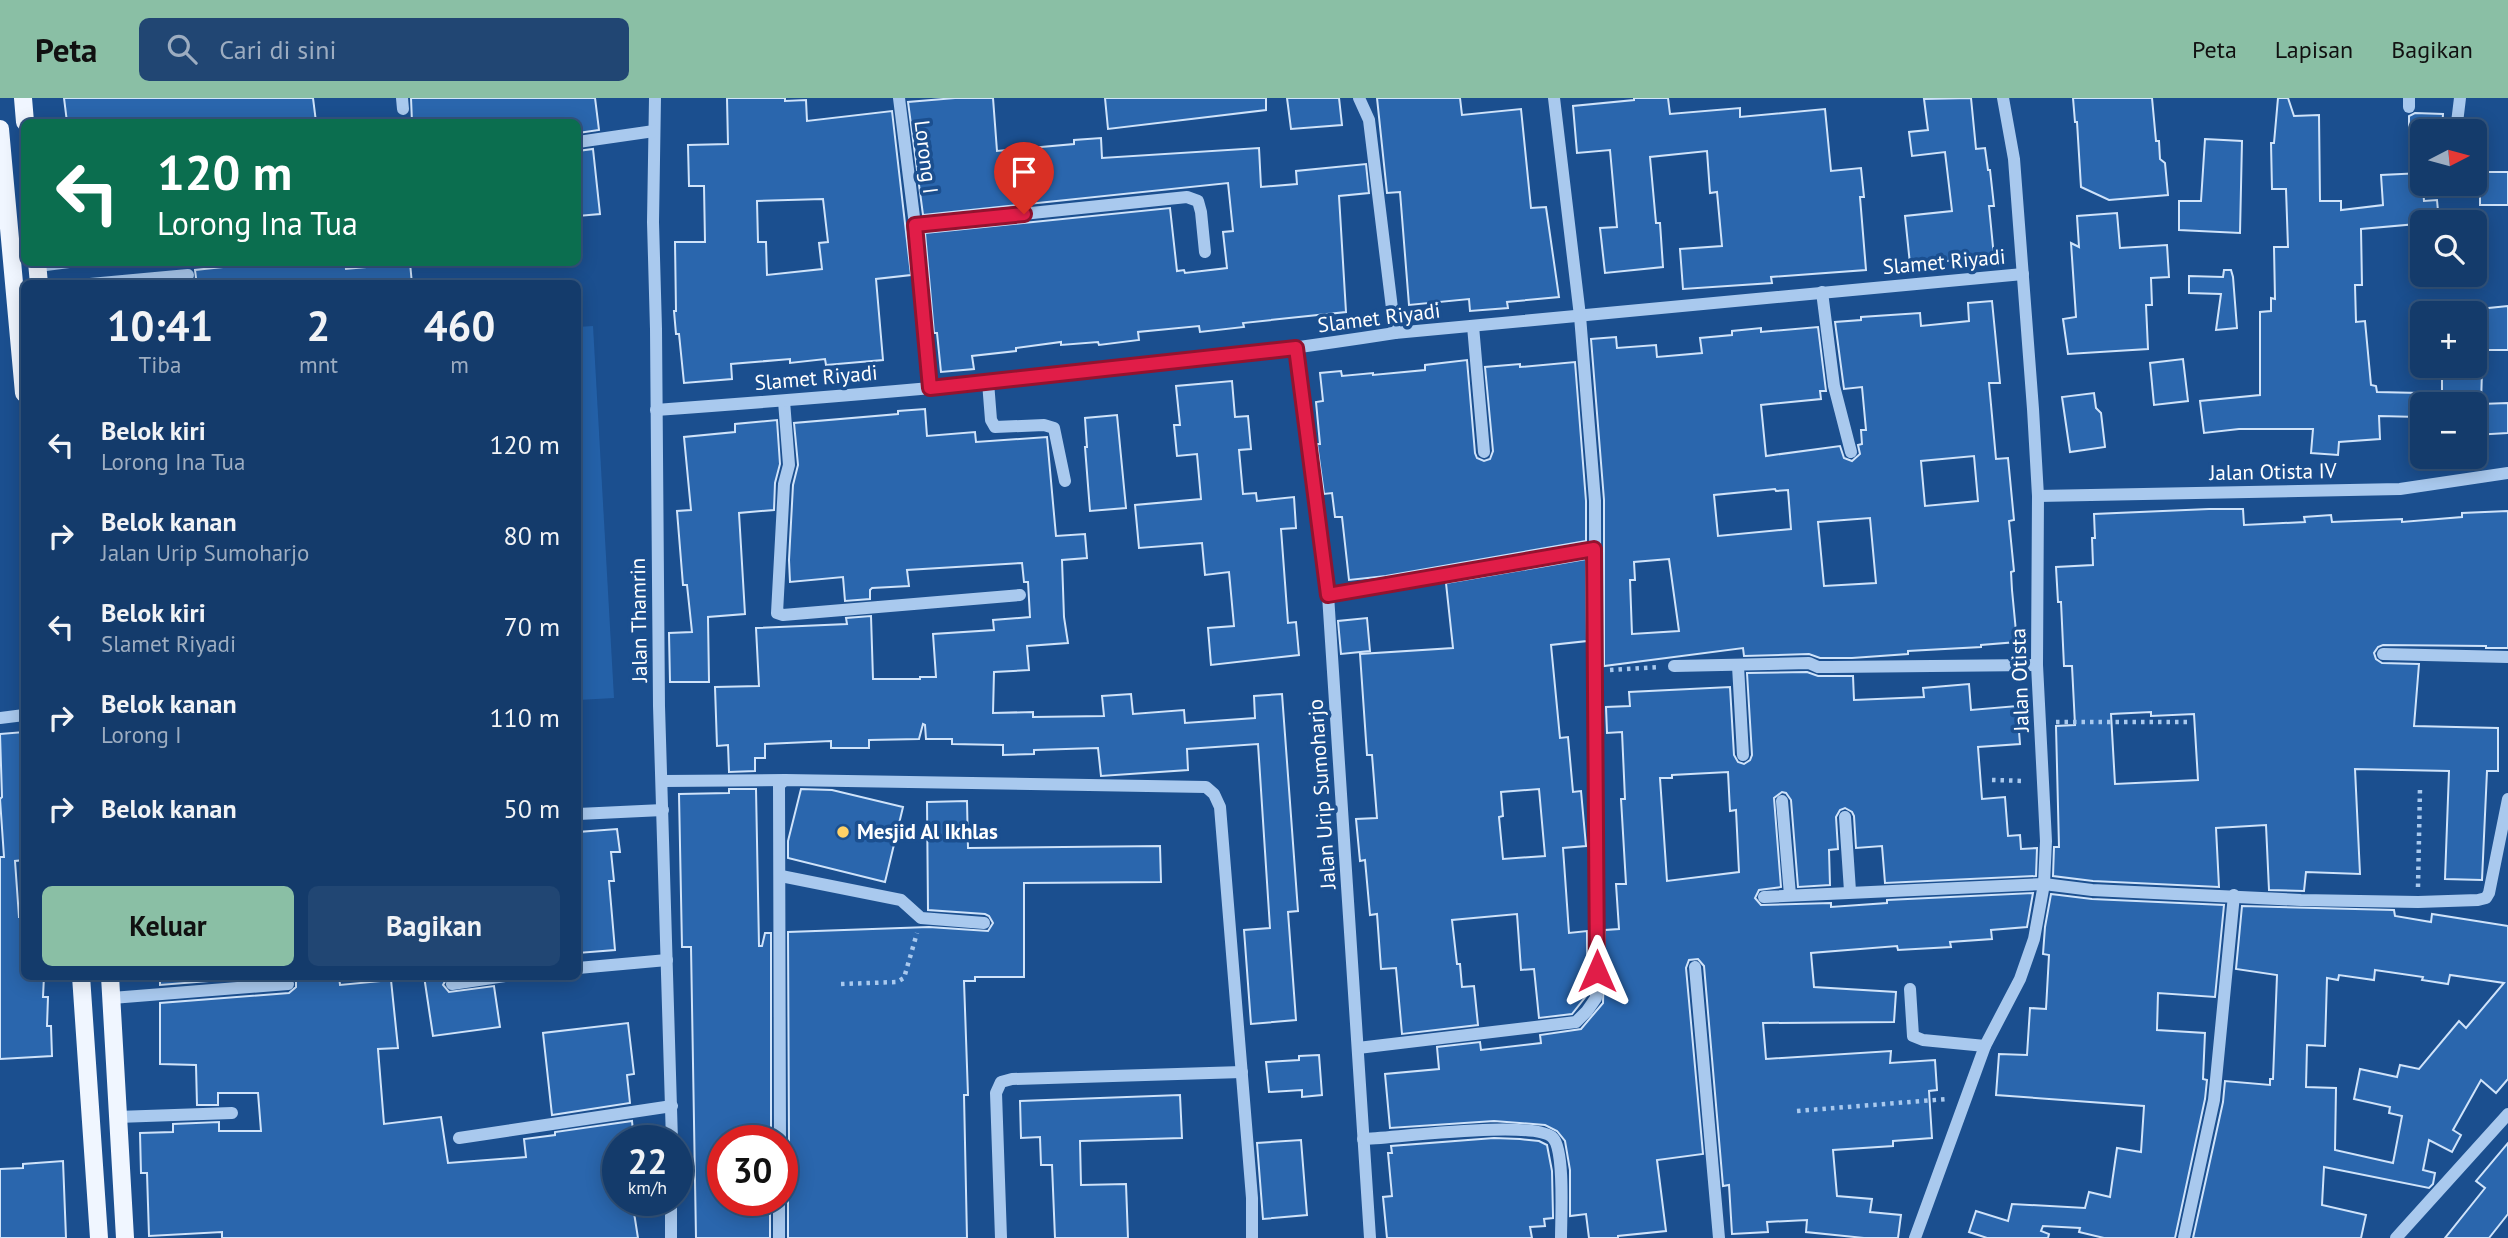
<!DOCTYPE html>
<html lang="id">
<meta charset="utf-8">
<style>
body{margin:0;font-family:"PT Sans",sans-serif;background:#214673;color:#f1f3f6;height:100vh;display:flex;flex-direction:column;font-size:26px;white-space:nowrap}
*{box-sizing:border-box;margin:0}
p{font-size:23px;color:#9dadc1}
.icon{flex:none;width:38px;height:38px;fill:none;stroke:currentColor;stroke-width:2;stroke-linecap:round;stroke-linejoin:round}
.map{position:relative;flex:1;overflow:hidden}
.sheet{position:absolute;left:21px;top:182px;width:560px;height:700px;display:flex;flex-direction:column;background:#143b6b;border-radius:10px;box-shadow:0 4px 18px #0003,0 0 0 2px #33557e}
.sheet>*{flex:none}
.hud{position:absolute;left:21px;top:21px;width:560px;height:147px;border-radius:10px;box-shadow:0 4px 18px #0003,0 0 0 2px #33557e;background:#0b6e4f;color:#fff;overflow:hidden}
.needle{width:46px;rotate:84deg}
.controls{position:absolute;left:2410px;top:21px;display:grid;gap:14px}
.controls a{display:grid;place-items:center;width:77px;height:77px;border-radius:10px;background:#143b6b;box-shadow:0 4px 18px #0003,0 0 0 2px #33557e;font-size:35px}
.speed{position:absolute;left:602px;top:1027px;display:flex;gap:14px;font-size:35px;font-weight:700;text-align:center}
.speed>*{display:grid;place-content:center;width:91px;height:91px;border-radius:50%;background:#143b6b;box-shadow:0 4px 18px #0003,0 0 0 2px #33557e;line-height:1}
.speed small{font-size:18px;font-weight:400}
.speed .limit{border:10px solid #d22;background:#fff;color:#111}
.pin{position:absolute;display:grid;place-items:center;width:60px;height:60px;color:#fff;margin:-72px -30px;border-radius:50% 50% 50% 0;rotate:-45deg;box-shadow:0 0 7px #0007}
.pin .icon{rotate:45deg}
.me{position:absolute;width:77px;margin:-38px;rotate:0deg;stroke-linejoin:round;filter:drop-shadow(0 0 5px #0008)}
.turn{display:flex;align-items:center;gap:24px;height:147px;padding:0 21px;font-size:32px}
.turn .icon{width:91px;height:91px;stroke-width:2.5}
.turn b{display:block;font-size:49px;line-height:60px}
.eta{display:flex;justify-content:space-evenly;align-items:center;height:119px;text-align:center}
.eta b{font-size:42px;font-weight:600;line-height:49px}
.cta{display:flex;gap:14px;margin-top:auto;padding:14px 21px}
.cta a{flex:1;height:80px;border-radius:10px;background:#8abfa5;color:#111;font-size:28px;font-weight:600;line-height:80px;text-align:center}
.cta a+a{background:#214673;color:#f1f3f6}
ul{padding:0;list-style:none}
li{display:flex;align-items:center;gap:21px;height:91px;padding:0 21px}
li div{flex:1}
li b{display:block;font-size:26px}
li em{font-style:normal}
header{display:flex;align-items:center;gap:42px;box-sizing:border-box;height:98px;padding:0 35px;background:#8abfa5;color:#111}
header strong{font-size:33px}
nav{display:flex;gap:38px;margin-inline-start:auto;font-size:24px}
.search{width:490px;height:63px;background:#214673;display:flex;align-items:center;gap:18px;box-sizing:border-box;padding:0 24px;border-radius:10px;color:#9dadc1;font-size:26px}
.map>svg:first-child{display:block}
.green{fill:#2461a8}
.building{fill:#2a66ad;stroke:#cfe3fa;stroke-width:2;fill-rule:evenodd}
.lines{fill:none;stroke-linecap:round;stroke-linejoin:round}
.path{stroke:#a9c9ee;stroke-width:4.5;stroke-dasharray:3.5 5;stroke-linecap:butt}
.minor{stroke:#a9c9ee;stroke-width:12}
.major{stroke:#f0f6ff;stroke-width:18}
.route-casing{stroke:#92132f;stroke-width:18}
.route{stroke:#e11d48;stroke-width:12}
.poi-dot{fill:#ffd166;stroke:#1b4f8f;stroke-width:2.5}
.labels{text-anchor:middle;stroke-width:7;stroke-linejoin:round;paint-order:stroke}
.street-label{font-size:21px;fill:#fff;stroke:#1b4f8f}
.poi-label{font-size:21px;font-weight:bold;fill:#fff;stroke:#1b4f8f;text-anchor:start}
</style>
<header>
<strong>Peta</strong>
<div class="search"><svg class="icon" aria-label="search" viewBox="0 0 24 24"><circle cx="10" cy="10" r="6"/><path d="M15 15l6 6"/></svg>Cari di sini</div>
<nav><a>Peta</a><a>Lapisan</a><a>Bagikan</a></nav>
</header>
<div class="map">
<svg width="2508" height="1140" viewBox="0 0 2508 1140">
<rect width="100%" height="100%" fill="#1b4f8f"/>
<!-- green -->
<path class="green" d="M593,228L614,600L578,602V229Z"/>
<!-- building -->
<g class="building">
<path d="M64,0H313L316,24H67Z"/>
<path d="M411,0H595L599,32L578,35V24H412Z"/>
<path d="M727,0H785V3L806,2L807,23L892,13L911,177L876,181L883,262L826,267L825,261L790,265V261L731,266L732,281L684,285L679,236H676L674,213H676L675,144H705L704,88H689L688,47L728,46ZM823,101L828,144L819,145L822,171L767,177L766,144H758L757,103Z"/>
<path d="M955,0H993L997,53L1074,46V42L1101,40L1102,60L1259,50L1261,89L1297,86L1296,73L1366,66L1369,95L1339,98L1346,214L1243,225L1244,229L1200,234L1199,228L1138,234L1139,242L1099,247L1098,244L1061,247V244L1016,250V253L972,258L974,271L941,274L937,235H934L925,135L1170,110L1177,173L1184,172L1185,175L1227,170L1223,134L1233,133L1228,85L923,117L908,4Z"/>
<path d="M1105,0H1266V12L1108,31Z"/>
<path d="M1287,0H1339L1342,27L1291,31Z"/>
<path d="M1377,0H1460L1462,17L1521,11L1531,110L1546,109L1559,199L1507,204L1508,210L1470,213L1469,201L1409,207L1400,94L1387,95Z"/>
<path d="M1634,0H1668L1670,16L1740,10V19L1825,11L1831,73L1861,70L1864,99H1860L1866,172L1771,179L1772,185L1683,191L1680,151L1722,148L1717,94L1710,95L1707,53L1650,59L1656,125H1660L1663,169L1605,175L1600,130L1617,129L1610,52L1577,55L1573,8L1634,2Z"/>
<path d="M1971,0L1976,51L1985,50L1988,72H1990L1994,108H1989L1994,159L1910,166L1905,118L1952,113L1945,54L1912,58L1909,34L1928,32L1924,1Z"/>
<path d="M2073,0H2152L2156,43H2159L2160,61L2165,65L2168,97L2109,102L2081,89L2077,24H2075Z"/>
<path d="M2278,0H2288L2294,18L2319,17L2320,103H2341V112L2383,107L2381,77L2422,75L2424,103L2437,102L2439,124L2361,131L2362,187H2355L2356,224L2365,223L2371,287L2376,288L2377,294L2420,295L2419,319L2379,318L2380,341L2339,344L2338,357L2311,355L2313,331H2239L2204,335L2200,303L2260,297V214L2271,213V200L2275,201L2274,149H2288L2286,91H2272L2271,45H2274Z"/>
<path d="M2415,15L2443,16L2442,33H2409V18Z"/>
<path d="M2205,41L2242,43L2240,135L2179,132V103H2201Z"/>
<path d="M593,51L600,116L578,118V53Z"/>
<rect x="2480" y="74" width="28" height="33"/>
<path d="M2117,115L2120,150L2167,147L2169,179L2151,180L2152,207H2146L2148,251L2068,256L2063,221L2076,219L2071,145L2079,149L2077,118Z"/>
<path d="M269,164H345L346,171L410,165L412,186H190L196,180L195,172Z"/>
<path d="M2224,172H2231L2233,179L2237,230L2216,232L2221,196L2189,195V178L2223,179Z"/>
<path d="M1992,203L2000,285H1989L1996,361L2008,360L2014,422L2009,423L2014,473L2011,474L2012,492L2017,544L1981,547V549L1908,553V556L1852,560H1820L1809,556L1744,558L1743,550L1604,568V402L1591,241L1616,239L1617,250L1656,247L1657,259L1702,255L1700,240L1732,237V233L1761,230V234L1818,229L1826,293H1820L1821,301L1761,307L1766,358L1840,348L1844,360L1852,363L1860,356L1858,347L1862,346L1861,332H1866L1862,289L1844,291L1835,224L1861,222V219L1920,215L1921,228L1969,223L1968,205ZM1974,358L1978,403L1925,408L1921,363ZM1775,391L1776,393L1788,392L1791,431L1718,438L1714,397ZM1870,420L1876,485L1824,488L1818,424ZM1669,461L1679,533L1632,536L1630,482H1635L1634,464Z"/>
<path d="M2508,208V252H2482L2479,211Z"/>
<path d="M2183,261L2188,303L2154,307L2150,265Z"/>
<path d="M1467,262L1475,355L1477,360L1484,363L1490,361L1493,353L1485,269L1520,266V269L1575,264L1586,403V443L1386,478L1349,482L1342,419H1335L1332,395L1324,396L1317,346H1320L1316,304L1323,303L1320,275L1341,273L1342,278L1373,275V277L1425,272V267Z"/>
<path d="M2442,272H2482L2481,306L2508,305V335L2474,337L2476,306H2442Z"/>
<path d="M1232,283L1235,319L1248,318L1251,351L1239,352L1243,396L1256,395L1257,403L1294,399L1296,430L1281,431L1288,525L1296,524L1299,557L1211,567L1208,530L1234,528L1229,474L1205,477L1202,445L1139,450L1135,407L1201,401L1197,356L1177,358L1174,327H1180L1176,288Z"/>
<path d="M2094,295L2096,310L2101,315L2105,349L2070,354L2062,299Z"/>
<path d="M925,311L927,338L975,334L976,344L1047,339L1056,438L1085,436L1087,460L1062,462L1064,519L1068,545L1027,548L1029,572L994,574L993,615L1033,614V619L1104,618L1102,598L1131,596L1133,616L1184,612L1185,625L1255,620L1254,598L1282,596L1298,813L1288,814L1296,922L1251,926L1244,832L1270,830L1258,646L1187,651L1188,672L1101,678L1098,650L1034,652V656L1003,657V647L952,646V641H926L925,627L923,626L919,641L869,642V650H831V643L765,646V660H755V673L729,674L728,647L717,648L715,589L759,588L756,530L847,526L846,520L871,518L873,581H920V579H936L933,536L994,532L993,522L1030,519L1028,484H1024L1022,465L907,472L909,488L872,490L870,492V501L845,503L843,479L790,484L789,462L793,387L798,367L794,325L898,316V313Z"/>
<path d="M1117,317L1126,410L1090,413L1085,349H1087L1085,320Z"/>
<path d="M777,322L780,366L775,385L774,412L739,415L745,516L708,519L709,584H670L669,535L692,534L687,487H683L677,413L691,412L684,339L735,334V326Z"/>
<path d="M2209,411H2243L2244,427L2305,424L2304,419L2331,417L2332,424L2402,421V424L2462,419V415L2508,413V550H2486V548L2383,547L2378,549L2374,555L2376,561L2382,565L2419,566L2414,628L2498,630V673H2487L2482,782L2445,781L2449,673L2355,671L2360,776L2306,774L2304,793L2269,792L2266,727L2216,730L2219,789L2093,783L2053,778L2054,749H2059L2056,628L2075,627L2072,568H2064L2061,504H2058L2056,469L2093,467L2092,440H2095L2094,416ZM2151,614V618L2194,616L2198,682L2115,686L2111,616Z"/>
<path d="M1586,461L1587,543L1551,547L1560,640L1568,639L1573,694L1581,693L1586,748L1563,750L1569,835L1587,833V897L1572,916L1539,920L1534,871L1521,872L1517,816L1452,822L1457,866H1460L1462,889L1474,888L1478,927L1402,936L1396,870L1381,871L1377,816L1370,817L1365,762L1360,763L1356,721L1377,720L1372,657H1367L1360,556L1453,550L1446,485ZM1539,691L1545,758L1503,761L1499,719L1503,718L1501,694Z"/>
<path d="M1367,520L1370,553L1341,556L1338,523Z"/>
<path d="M1807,574L1818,578H1853L1854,602L1924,599L1923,590L1969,586L1971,612L2017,608L2020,646L1978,649L1982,701L2005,699L2008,738L2020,737L2021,751L2037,750L2036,778L1885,785L1882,748L1856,750L1854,718L1852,714L1845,710L1840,712L1836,719L1838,751L1829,752L1830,787L1798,789L1791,702L1786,695L1782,694L1774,700L1781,789L1759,792L1755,800L1761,807L1831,805V809L1887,805V802L2033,795L2027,829L1991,832L1992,841L1950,844L1951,849L1898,852L1897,848L1811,855L1814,889L1896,894L1894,924L1763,925L1766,961L1891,953L1890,965L1935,962L1937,992L1929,993L1932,1040L1893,1043V1048L1833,1052L1837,1098L1872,1101L1870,1114L1901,1117L1898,1140H1864L1806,1134L1807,1122L1767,1124L1768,1134L1732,1136L1729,1087L1723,1088L1704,868L1698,861L1689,862L1686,870L1703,1056L1657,1062L1666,1133L1618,1138V1140H1589L1586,1116L1570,1118V1072L1565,1043L1557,1033L1545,1027L1494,1023L1390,1030L1385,976L1439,971L1437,949L1480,944L1481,952L1541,945L1540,937L1581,931L1603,905L1605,832L1619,831L1616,786H1626L1621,701H1625L1622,634L1607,635L1606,609L1630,608L1629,594L1730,589L1734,657L1738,664L1744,666L1750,662L1752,657L1747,575ZM1728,674L1730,713L1736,712L1739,774L1667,783L1660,680H1672V677Z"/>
<path d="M24,634V762L15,763L19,819H24V878H44L43,899H48L47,928H51L52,958L0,961V759H4L0,701L2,699L0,636Z"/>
<path d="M729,691H756L759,848H762L765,835H771V1043H723V1102H770V1140H696L691,849H682L679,696L729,695Z"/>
<path d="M801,691L832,692L903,709L885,784L788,760V743Z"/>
<path d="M967,703L968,750L1160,748L1161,784L1024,785V879H975V883H964L968,997H964L967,1140H788V1102L785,1096L783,1051L789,1043L788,834L929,829L988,833L993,825L989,818L985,816L928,812L927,704Z"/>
<path d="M617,731L620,754H611L614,783H609L615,852L578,855V734Z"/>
<path d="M2051,796L2092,801L2224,807L2215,899L2158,895L2157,932L2205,935L2203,981L2207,982L2205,1001L2175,1140H2104L2079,1134L2080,1130L2043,1128L2041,1133L2049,1136L2048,1140H1987L1969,1134L1976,1113L2008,1123L2012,1106L2085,1110L2089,1094L2110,1099L2117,1050L2141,1054L2144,1008L1996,997L1999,956L2027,957L2030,910L2046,911L2049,857L2043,856L2045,829Z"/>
<path d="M2242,808L2394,812L2395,818L2431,824L2432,816L2508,828V981L2496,995L2481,982L2453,1032L2461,1037L2452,1054L2429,1042L2423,1072L2435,1075L2433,1086L2429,1090L2324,1069L2322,1107L2366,1117L2361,1140H2193L2223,1004L2225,983L2270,987V981H2273L2277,877L2236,871ZM2375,872L2423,879L2422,882L2448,886L2450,877L2504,885L2466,930L2459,923L2419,971L2400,967L2397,979L2360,971L2354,1001L2390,1009L2389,1015L2402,1018L2393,1065L2335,1052L2336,990L2306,989L2307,947L2325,948L2327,880L2338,882L2339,877L2374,882Z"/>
<path d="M160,878H272L160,887Z"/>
<path d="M292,878H339L340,887L391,882L398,950L378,951L384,1026L441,1019L448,1065L526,1059L524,1041L555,1037V1034L632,1023L634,1043H618V1102H632L638,1140H222V1134L149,1138L147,1075H141L140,1035L173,1034V1026L219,1024V1033H261L258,995H218V1007H197L196,967L160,966V905L289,895L296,889V882Z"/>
<path d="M424,878H448L443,887L449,894L494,888L500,929L433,938Z"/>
<path d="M628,925L634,976L627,977L630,1005L552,1017L543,935Z"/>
<path d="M1319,957L1322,997L1302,999V992L1269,994L1266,964L1299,962V958Z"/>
<path d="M1180,997L1182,1040L1080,1043L1081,1087L1126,1086L1128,1140H1055L1052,1067H1041L1040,1039L1021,1040L1020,1003Z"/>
<path d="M1494,1040L1520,1041L1539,1043L1547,1047L1552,1073L1553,1118V1120L1544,1121L1545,1128L1530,1129L1532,1140H1387L1383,1099L1392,1098L1388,1055H1392L1391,1048Z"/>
<path d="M1301,1042L1307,1117L1263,1121L1257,1045Z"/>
<path d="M2508,1045V1116L2489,1140H2445L2485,1090L2476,1083Z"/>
<path d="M63,1063L66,1140H0V1071L23,1070V1066Z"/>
</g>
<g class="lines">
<!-- path -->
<g class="path">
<path d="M1610,572L1660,569"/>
<path d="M2056,624H2189"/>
<path d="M1992,682L2025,683"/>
<path d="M2418,789L2420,690"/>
<path d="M841,886L897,884L904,880L917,835"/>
<path d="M1797,1013L1947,1001"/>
</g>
<!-- minor -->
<g class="minor">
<path d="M402,0L403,11"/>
<path d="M655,0L653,124L656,231L659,608L672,1043"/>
<path d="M899,0L915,127L930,290"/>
<path d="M1359,0L1369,22L1395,235"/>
<path d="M2409,9V0"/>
<path d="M2456,33L2460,0"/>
<path d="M578,44L654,33"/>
<path d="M2450,89V86"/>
<path d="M915,127L1187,99L1198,103L1201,114L1205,154"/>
<path d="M38,168L69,164"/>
<path d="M90,186L188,177"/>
<path d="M1822,194L1834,288L1851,354"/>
<path d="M1473,228L1484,354"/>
<path d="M1296,250L1328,497L1370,1140"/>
<path d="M988,284L991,322L995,329L1044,327L1054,330L1065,383"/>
<path d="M784,303L789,367L784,386L777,515L783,517L1020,497"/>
<path d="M656,312C903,294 1151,273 1395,235L2023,176"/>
<path d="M2038,398L2400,391L2508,375"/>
<path d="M1328,497L1594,451"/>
<path d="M2383,556L2508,559"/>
<path d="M1674,568L1809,565L1818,569H1830L2037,567"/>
<path d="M1738,568L1743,657"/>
<path d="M0,620L24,617"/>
<path d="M663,683L785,682"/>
<path d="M1782,703L1790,797"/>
<path d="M578,716L663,712"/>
<path d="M1845,719L1850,793"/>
<path d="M781,778L901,802L921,820L984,825"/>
<path d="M1764,799L2044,786L2092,792L2301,802L2418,804L2478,802L2486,800L2489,795L2508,701"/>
<path d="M1695,869L1719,1140"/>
<path d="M578,870L667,862"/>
<path d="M452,886L505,878"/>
<path d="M1910,891L1913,938L1923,942L1985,948"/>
<path d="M112,900L288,886"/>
<path d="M1358,950L1576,924L1587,913L1596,900L1595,403L1580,218L1554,0"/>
<path d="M117,1019L232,1015"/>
<path d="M459,1040L672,1008"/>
<path d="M1363,1041C1394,1040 1536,1021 1553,1040C1565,1053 1561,1120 1561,1140"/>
<path d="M780,1043L779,687L785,682L1206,689L1214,696L1220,709L1252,1100V1140"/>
<path d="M671,1140V1102"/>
<path d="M779,1140V1102"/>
<path d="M1001,1140L996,995L1001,984L1012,981L1242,974"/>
<path d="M1915,1140L1985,948L2020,881L2034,841L2044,786L2046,743L2037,567L2038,398L2033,311L2014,61L2003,0"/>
<path d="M2184,1140L2214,1002L2234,797"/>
<path d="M2396,1140L2508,1016"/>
</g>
<!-- major -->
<g class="major">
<path d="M23,0L25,24"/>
<path d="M0,31L24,295"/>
<path d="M37,164L39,186"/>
<path d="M81,878L99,1140"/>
<path d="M110,878L125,1140"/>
</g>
</g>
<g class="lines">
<!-- route casing -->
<g class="route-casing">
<path id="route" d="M1024,116L915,127L930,290L1296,250L1328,497L1594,451L1597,873"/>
</g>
<!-- route -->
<use href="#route" class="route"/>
</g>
<!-- markers -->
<circle class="poi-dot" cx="843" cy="734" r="7"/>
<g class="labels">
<!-- street labels -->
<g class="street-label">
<text transform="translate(926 59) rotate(83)" y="7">Lorong I</text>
<text transform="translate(1944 164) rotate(-5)" y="7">Slamet Riyadi</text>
<text transform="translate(1379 220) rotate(-7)" y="7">Slamet Riyadi</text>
<text transform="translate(816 280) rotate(-5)" y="7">Slamet Riyadi</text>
<text transform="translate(2273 374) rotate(-1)" y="7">Jalan Otista IV</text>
<text transform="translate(639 522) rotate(-91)" y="7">Jalan Thamrin</text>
<text transform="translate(2020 582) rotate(-92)" y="7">Jalan Otista</text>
<text transform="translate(1322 696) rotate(-94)" y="7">Jalan Urip Sumoharjo</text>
</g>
<!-- poi labels -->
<g class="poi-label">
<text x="857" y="741">Mesjid Al Ikhlas</text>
</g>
</g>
</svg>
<div class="controls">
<a><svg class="needle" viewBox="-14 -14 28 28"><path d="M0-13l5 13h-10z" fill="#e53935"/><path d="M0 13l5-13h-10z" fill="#9dadc1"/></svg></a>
<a><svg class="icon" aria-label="search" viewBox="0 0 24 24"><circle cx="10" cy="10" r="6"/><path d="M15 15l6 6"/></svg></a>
<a>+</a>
<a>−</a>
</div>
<div class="speed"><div>22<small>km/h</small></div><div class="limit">30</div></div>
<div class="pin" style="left:1024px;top:116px;background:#d93025"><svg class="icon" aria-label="arrive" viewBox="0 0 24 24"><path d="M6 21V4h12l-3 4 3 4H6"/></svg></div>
<svg class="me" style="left:1597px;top:873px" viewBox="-20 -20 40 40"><path d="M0-17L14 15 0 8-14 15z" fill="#e11d48" stroke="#fff" stroke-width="4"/></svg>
<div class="hud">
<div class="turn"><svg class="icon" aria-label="left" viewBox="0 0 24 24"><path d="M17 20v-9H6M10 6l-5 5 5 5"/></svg><div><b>120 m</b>Lorong Ina Tua</div></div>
</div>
<section class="sheet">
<div class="eta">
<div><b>10:41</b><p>Tiba</p></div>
<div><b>2</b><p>mnt</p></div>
<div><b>460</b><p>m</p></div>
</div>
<ul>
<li><svg class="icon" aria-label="left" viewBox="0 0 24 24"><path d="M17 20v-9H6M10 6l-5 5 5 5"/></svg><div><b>Belok kiri</b><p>Lorong Ina Tua</p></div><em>120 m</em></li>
<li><svg class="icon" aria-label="right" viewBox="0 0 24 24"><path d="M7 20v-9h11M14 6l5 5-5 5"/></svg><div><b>Belok kanan</b><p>Jalan Urip Sumoharjo</p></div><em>80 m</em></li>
<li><svg class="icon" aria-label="left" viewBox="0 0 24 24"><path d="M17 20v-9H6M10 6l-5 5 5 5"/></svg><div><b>Belok kiri</b><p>Slamet Riyadi</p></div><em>70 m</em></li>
<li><svg class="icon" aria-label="right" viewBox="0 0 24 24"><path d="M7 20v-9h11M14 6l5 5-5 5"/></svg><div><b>Belok kanan</b><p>Lorong I</p></div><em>110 m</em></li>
<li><svg class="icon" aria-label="right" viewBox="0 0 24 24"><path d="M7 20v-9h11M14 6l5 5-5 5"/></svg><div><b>Belok kanan</b></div><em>50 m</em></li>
</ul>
<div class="cta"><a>Keluar</a><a>Bagikan</a></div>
</section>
</div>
